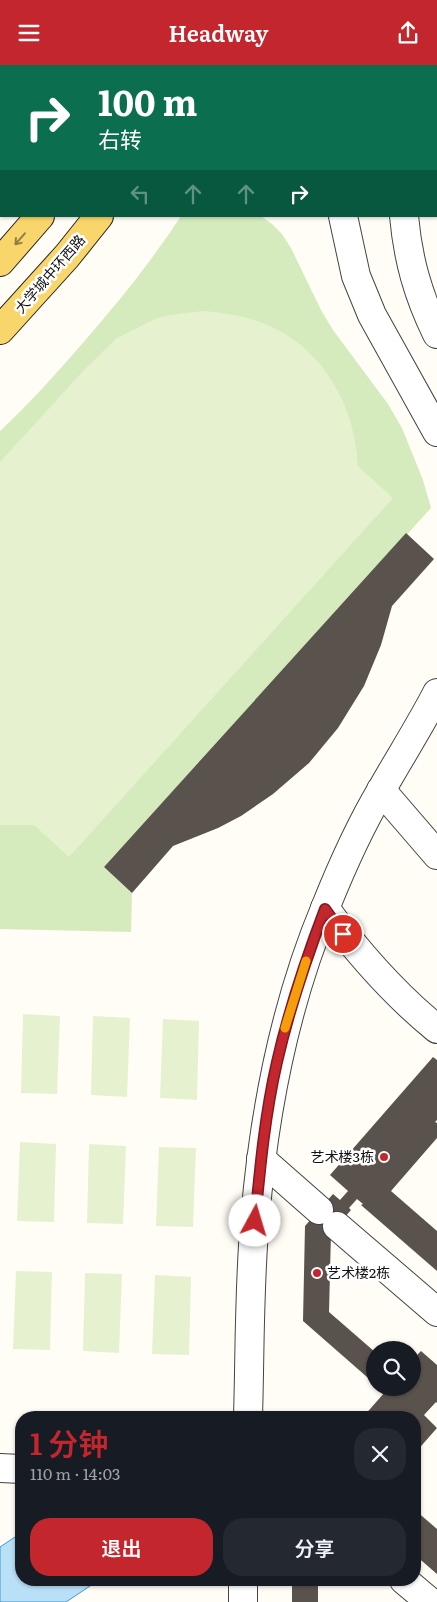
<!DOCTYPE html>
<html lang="zh">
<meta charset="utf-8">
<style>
body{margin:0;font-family:Literata,"Noto Sans SC",serif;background:#242831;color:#f1f3f6;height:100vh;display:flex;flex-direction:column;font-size:19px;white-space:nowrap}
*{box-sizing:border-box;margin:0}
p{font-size:16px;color:#9ea1a6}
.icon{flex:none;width:28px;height:28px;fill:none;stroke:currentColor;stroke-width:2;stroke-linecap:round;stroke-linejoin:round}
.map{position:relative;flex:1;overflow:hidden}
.panel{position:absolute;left:15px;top:1346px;width:406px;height:175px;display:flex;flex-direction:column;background:#171b24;border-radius:20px;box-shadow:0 1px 4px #0004}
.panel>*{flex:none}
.guide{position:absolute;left:0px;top:0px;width:438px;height:152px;box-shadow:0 1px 4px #0004;background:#0b6e4f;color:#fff;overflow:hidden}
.fabs{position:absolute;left:366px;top:1276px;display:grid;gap:10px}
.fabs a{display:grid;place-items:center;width:55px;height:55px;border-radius:50%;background:#171b24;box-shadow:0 1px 4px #0004;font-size:25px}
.pin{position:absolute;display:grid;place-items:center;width:42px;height:42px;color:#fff;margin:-21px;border:2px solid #fff;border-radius:50%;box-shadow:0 1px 5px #0007}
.me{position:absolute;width:55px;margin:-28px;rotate:6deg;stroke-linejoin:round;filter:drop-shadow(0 0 4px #0008)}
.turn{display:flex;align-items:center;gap:18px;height:105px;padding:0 15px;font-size:22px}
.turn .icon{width:65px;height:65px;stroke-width:2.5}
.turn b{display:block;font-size:35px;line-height:42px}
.lanes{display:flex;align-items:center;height:48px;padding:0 15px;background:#0003;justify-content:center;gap:25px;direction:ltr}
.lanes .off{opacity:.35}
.round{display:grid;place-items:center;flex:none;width:52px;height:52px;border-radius:20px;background:#242831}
.head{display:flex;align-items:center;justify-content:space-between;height:85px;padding:0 15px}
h1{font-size:30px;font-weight:600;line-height:38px;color:#c4262e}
.button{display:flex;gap:10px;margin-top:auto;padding:10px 15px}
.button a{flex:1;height:58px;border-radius:20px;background:#c4262e;color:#fff;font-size:20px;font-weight:600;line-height:58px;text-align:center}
.button a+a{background:#242831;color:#f1f3f6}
header{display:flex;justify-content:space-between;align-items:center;height:65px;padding:0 15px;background:#c4262e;color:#fff;font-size:22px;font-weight:600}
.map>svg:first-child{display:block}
.green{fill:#d5ebbd}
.pitch{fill:#e6f2cf}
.water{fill:#b9e0f7;stroke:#3f96cf}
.building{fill:#5a524d}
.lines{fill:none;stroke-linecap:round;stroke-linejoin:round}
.minor-casing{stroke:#444;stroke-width:30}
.major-casing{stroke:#222;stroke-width:30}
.minor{stroke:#fff;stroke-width:28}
.major{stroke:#f9d66b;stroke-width:28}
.oneway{stroke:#917d42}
.route-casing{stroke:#7f191e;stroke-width:12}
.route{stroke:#c4262e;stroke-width:9}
.slow{stroke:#f59e0b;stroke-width:9}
.poi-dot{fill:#c4262e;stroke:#fff;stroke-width:2}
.labels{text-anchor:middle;stroke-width:5;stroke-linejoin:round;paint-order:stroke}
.street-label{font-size:14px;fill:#111;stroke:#fff}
.poi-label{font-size:14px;fill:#111;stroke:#fff;text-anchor:end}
</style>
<header><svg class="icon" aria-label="menu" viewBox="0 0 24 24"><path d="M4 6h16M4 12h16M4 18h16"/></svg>Headway<svg class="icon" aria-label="share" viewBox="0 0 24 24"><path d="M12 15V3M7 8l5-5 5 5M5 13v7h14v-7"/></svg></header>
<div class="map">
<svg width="437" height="1537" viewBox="0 0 437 1537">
<rect width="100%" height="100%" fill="#fffdf5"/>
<!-- green -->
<path class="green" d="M181,151H261L272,159L282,169L291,183L321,245L333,265L388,339L402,363L423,415L431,443L104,802L132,828L131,867L0,864V366C29,339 55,310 81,280C117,239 151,197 181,151Z"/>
<!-- pitch -->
<g class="pitch">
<path d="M204,246C222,248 240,250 257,256C320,277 355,338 358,401L393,433L69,792L34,760H0V397L85,304L117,273L155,254L169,250Z"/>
<path d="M23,949L60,951L57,1029L21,1028Z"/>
<path d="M93,951L130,953L127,1032L91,1030Z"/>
<path d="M163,954L199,956L197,1035L160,1033Z"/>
<path d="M20,1077L56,1079L54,1157L17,1156Z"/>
<path d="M89,1079L126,1081L123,1159L87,1158Z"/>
<path d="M159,1082L196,1083L193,1162L156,1161Z"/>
<path d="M16,1206L52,1207L50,1285L13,1284Z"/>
<path d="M85,1208L122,1209L119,1288L83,1286Z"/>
<path d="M155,1210L191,1212L189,1290L152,1289Z"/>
</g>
<!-- water -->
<path class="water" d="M21,1468V1515H99L66,1537H0V1482Z"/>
<!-- building -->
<g class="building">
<path d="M406,468L434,494L392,541L381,580L364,621L338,663L309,698L273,729L241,751L218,763L173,781L132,828L104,802Z"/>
<path d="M433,992L437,995V1055L435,1057L437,1058V1073L391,1126L437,1166V1206L361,1140L363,1139L357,1134L349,1143L351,1145L331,1168L329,1247L375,1287V1319L303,1256L305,1161L333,1129L340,1135L348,1126L330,1110Z"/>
<path d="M421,1286L437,1300V1338L436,1337L424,1350L437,1363L415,1388V1352H363L385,1327L379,1322H412V1295Z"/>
<path d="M415,1445L437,1464V1509L415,1490Z"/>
<rect x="292" y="1515" width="26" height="22"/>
</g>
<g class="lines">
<!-- minor casing -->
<g class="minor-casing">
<g id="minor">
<path d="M346,1L347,0"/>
<path d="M428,1L429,0"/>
<path d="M343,151L356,211L372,250L437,367"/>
<path d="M404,151C408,195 418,230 437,269"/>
<path d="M381,725L437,790"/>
<path d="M325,843C358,888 394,929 437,964"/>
<path d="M261,1094L319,1145"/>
<path d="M337,1161L437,1247"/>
<path d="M248,1352C250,1286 249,1219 255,1154C264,1046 284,941 326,841C342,801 360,761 382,724C400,692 420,661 437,628"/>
<path d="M0,1403L21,1404"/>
<path d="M404,1515L430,1537"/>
<path d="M243,1537V1515"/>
</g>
</g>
<!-- major casing -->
<g class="major-casing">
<g id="major">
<path d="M154,1L155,0"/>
<path d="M209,1L210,0"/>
<path d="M0,197L40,151"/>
<path d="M0,265L67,191L99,151"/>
</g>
</g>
<!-- minor -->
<use href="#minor" class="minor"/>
<!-- major -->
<use href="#major" class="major"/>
</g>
<!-- one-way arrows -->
<defs><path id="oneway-shaft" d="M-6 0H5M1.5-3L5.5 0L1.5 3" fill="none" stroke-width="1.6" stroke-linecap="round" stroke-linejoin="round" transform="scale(1.25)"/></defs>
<use class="oneway" href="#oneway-shaft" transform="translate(20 174) rotate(131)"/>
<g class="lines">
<!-- route casing -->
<g class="route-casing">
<path id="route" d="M255,1156C260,1103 265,1049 277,997C289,944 306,894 325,844L343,869"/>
</g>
<!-- route -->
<use href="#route" class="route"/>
<!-- slow -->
<path class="slow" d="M285,963L306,896"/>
</g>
<!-- markers -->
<g class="poi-dot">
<circle cx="384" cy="1092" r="5"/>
<circle cx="317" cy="1208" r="5"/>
</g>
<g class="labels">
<!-- street labels -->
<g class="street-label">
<text transform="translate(50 209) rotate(-49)" y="5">大学城中环西路</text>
</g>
<!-- poi labels -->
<g class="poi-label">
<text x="374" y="1097">艺术楼3栋</text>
<text x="327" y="1213" text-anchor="start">艺术楼2栋</text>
</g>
</g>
</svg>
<div class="fabs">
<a><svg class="icon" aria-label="search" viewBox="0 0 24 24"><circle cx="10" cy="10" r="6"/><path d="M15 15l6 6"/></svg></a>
</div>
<div class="pin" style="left:343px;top:869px;background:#d93025"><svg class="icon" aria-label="arrive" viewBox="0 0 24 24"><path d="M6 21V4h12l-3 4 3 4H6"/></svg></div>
<svg class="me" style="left:255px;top:1156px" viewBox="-20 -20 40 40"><circle r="19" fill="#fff"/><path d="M0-13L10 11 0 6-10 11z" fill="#c4262e"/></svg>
<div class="guide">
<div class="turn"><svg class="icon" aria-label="right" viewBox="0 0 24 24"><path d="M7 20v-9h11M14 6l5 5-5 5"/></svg><div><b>100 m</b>右转</div></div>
<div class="lanes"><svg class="icon off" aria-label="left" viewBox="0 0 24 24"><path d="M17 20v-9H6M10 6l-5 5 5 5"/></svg><svg class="icon off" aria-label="ahead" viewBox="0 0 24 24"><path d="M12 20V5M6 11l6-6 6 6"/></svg><svg class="icon off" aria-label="ahead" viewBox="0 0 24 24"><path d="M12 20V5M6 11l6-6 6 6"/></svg><svg class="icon" aria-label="right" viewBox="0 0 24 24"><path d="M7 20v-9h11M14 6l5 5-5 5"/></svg></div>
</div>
<section class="panel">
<div class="head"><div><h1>1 分钟</h1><p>110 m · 14:03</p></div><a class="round"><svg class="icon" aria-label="close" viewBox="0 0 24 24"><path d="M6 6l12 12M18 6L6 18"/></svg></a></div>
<div class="button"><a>退出</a><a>分享</a></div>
</section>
</div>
